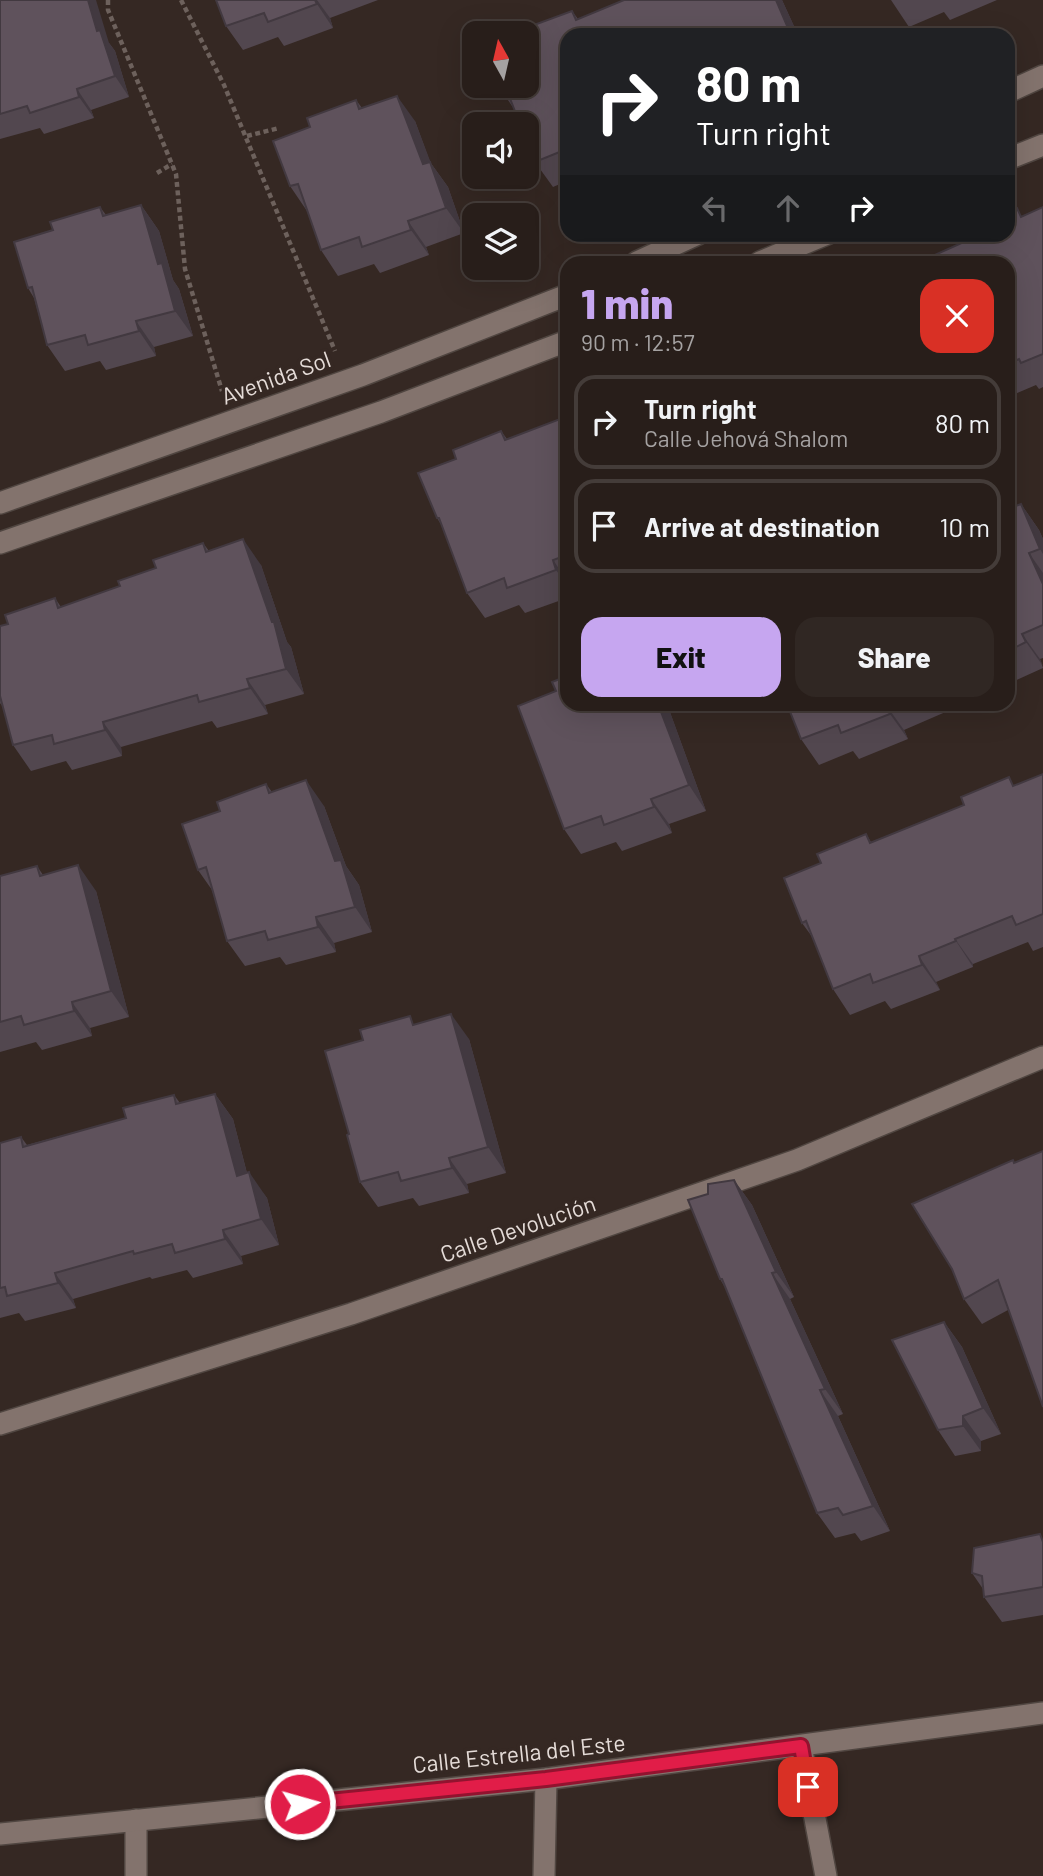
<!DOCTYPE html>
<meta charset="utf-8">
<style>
body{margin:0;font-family:Barlow,sans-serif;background:#302723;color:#f1f3f6;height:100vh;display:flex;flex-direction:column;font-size:26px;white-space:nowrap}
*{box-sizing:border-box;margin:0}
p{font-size:23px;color:#a5a2a2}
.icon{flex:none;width:38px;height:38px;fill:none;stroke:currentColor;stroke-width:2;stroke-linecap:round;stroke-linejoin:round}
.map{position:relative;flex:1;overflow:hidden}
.details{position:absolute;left:560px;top:256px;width:455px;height:455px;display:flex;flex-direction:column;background:#281e1a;border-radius:21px;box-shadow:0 7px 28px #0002,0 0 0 2px #443c39}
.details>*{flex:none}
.banner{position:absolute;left:560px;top:28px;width:455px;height:214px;border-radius:21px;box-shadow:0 7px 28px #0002,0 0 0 2px #443c39;background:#202124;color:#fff;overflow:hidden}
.needle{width:46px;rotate:352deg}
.fabs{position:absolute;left:462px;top:21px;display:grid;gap:14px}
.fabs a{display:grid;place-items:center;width:77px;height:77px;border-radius:14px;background:#281e1a;box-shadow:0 7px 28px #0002,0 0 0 2px #443c39;font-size:35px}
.pin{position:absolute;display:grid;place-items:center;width:60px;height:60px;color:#fff;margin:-30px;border-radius:14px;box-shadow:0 4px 10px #0006}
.me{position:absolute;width:77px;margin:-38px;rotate:84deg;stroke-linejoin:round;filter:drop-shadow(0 0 5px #0008)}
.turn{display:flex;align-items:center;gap:24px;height:147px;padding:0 21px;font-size:32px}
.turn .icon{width:91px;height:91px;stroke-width:2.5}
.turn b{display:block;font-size:49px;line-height:60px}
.lanes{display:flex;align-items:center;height:66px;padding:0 21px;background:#0003;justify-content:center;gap:35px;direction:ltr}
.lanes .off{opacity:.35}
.round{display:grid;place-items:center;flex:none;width:74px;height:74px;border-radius:21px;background:#302723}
.summary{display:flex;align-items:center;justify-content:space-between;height:119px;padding:0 21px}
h1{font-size:42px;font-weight:800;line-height:52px;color:#c6a6f0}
.action{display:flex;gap:14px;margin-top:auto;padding:14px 21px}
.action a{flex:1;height:80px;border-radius:21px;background:#c6a6f0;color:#111;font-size:28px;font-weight:800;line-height:80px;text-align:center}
.action a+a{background:#302723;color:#f1f3f6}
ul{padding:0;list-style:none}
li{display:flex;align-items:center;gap:21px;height:94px;margin:0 14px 10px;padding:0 7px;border:4px solid #443c39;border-radius:21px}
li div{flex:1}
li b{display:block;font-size:26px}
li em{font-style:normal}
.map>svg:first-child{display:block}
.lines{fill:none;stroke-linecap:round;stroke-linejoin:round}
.street-casing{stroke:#504641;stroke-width:24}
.path{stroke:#6d615c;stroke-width:4.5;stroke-dasharray:5 3.5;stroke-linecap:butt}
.street{stroke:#83736d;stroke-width:21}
.wall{fill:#52474f}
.shaded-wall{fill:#423940}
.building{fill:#5f525c;stroke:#423940;stroke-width:2}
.route-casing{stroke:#92132f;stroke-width:18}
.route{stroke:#e11d48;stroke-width:12}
.labels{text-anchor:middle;stroke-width:7;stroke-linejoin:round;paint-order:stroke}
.street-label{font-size:23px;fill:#e5dcd8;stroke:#352823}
</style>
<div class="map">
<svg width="1043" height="1876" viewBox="0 0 1043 1876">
<rect width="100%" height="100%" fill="#352823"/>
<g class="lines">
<!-- street casing -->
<g class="street-casing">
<g id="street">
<path d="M1008,92L1043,76"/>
<path d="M1008,159L1043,145"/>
<path d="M637,262L698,234"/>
<path d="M760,262L827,234"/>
<path d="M0,503L363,375L567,295"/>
<path d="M0,543L381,412L567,341"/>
<path d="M0,1424L351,1314L797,1160L1043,1057"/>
<path d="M801,1746L826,1876"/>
<path d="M136,1820V1876"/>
<path d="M0,1834L546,1779L1043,1713"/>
<path d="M544,1876L546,1779"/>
</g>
</g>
<!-- path -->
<g class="path">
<path d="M108,0V10L176,174L185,269L222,391"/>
<path d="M181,0L224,85L335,351"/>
<path d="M247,136L279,128"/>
<path d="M157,173L172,164"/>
</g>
<!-- street -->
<use href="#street" class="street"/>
</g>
<!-- wall -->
<g class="wall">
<path d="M0,0L109,43L115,51L129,97L91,110L94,118L44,134L40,128L0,139Z"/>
<path d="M216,0H378L330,18L333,28L284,46L278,37L243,50L226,26Z"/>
<path d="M624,0H782L798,35H567V181L553,187L535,162L514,109L506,97L572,11L578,19Z"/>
<path d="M891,0H997L950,20L944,12L909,27Z"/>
<path d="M356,100L362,108L415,121L430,162L448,187L464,233L426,247L429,255L380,273L374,264L338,276L321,250L307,211L290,186L310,127Z"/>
<path d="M141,205L159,231L173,280L179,289L193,336L154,347L156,356L106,370L100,361L65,371L47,345L34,298L28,288L53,230L100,207L106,215Z"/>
<path d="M1043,207V387L1039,389L1036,385L1008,397V262L1023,216Z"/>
<path d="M567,409V598L525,613L519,605L485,618L467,593L442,526L437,518L456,459L501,431L507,439L563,418Z"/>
<path d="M1021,504L1039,530L1043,539V658L1040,659L1043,668L1008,684V509Z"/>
<path d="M203,543L209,551L261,565L287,642L291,647L304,694L265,705L268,714L217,728L212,721L121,747L122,756L72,770L66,761L31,771L13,745L3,707L0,703V626L8,624L55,598L61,607L120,586Z"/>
<path d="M567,704H667L706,811L669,824L672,833L622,851L616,842L581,854L564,829Z"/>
<path d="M787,704H964L904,730L908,739L859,759L853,751L819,765L801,739Z"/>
<path d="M1043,774V947L1033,951L1028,942L973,964V967L936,982L940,990L891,1009L885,1001L850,1015L833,989L813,938L802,923L821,863L866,834L871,842Z"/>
<path d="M266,784L272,792L324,806L346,866L359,885L372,932L334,943L336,952L286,965L280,957L245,966L227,941L212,890L198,870L220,811Z"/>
<path d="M37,866L43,875L96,891L129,1017L90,1028L92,1036L42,1050L36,1042L0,1052V876Z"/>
<path d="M416,1024L469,1039L506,1173L467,1184L469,1193L419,1206L413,1198L378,1207L360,1182L349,1134Z"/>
<path d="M215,1094L233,1119L247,1173L267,1198L279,1245L241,1256L243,1264L193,1278L187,1270L152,1279L150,1277L73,1299L76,1308L25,1321L19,1313L0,1318V1143L21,1137L27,1145L126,1118L174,1095L180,1103Z"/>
<path d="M1013,1160L1008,1310L982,1324L964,1299Z"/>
<path d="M734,1180L752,1205L794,1297L790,1299L843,1414L838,1416L890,1531L861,1541L855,1533L835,1538L817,1513L726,1289L720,1279Z"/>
<path d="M944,1322L962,1347L1001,1434L981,1441V1451L955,1456L938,1430Z"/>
<path d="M1043,1539V1615L1002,1622L984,1597L983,1589L972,1573Z"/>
</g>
<!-- shaded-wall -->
<g class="shaded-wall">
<path d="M88,0H96L109,43L115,51L129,97L115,76L97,31Z"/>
<path d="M315,0H317L330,18L333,28L317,4Z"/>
<path d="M776,0H782L798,35H791Z"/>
<path d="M77,89L91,110L94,118L79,97Z"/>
<path d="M397,96L415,121L432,166L430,162L448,187L464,233L446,208L423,164Z"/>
<path d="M141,205L159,231L173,280L179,289L193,336L175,311L158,264Z"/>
<path d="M408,221L426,247L429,255L411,230Z"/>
<path d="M136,321L154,347L156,356L139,331Z"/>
<path d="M1021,504L1039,530L1043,539V554L1040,549Z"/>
<path d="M243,539L261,565L287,642L291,647L304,694L286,669Z"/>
<path d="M1029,553L1043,573V584Z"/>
<path d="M553,560L567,580V585L556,570Z"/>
<path d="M1022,634L1040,659L1043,666L1026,642Z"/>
<path d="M247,679L265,705L268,714L250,688Z"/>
<path d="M658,704H667L706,811L689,785Z"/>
<path d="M886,705L904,730L908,739L890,714Z"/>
<path d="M103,722L121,747L122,756L105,730Z"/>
<path d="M306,780L324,806L346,866L359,885L372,932L355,907L335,861Z"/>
<path d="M651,799L669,824L672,833L654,807Z"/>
<path d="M78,865L96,891L129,1017L111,991Z"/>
<path d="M316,917L334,943L336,952L318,927Z"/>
<path d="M955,939L973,964V967L956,941Z"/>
<path d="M919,956L936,982L940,990L922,965Z"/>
<path d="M72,1002L90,1028L92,1036L74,1011Z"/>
<path d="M451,1014L469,1039L506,1173L488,1147Z"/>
<path d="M215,1094L233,1119L254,1201L237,1176Z"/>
<path d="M449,1158L467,1184L469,1193L452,1168Z"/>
<path d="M249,1172L267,1198L279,1245L261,1219Z"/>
<path d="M734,1180L752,1205L794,1297L776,1272Z"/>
<path d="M223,1230L241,1256L243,1264L225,1239Z"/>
<path d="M55,1273L73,1299L76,1308L58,1283Z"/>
<path d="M772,1273L790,1299L843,1414L825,1389Z"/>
<path d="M944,1322L962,1347L1001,1434L983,1408Z"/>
<path d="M820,1390L838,1416L890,1531L873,1506Z"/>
<path d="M963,1416L981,1441V1451L963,1426Z"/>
</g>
<!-- building -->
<g class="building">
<path d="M0,0H88L97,31L100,30L115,76L77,89L79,97L30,113L27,106L0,114Z"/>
<path d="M216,0H315L317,4L268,22L264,13L226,26Z"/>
<path d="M624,0H776L791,35H567V149L535,162L527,141V124H520L509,96L506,97L502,86H527V33H525L523,29L572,11L576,20Z"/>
<path d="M397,96L423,164L430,162L446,208L408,221L411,230L362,247L359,237L321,250L298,184L290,186L273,141L310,127L307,118L356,100L359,109Z"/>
<path d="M141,205L158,264L162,263L175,311L136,321L139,331L88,345L85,335L47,345L32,287L28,288L14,242L53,230L50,222L100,207L103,216Z"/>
<path d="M1043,207V354L1021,363L1019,359L1008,364V262H919L973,238L972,234H1008V212L1017,208L1021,217Z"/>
<path d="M567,409V555L553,560L556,570L507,588L504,578L467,593L439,518H437L418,473L456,459L453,450L501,431L505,440L563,418L561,411Z"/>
<path d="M1021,504L1040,549L1029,553L1043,584V625L1022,634L1026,642L1008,651V509Z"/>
<path d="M243,539L272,622H274L286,669L247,679L250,688L199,702L197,695L103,722L105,730L54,744L52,735L13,745L0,696V626L8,624L5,615L55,598L58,608L120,586L118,581L156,568L153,560L203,543L206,552Z"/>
<path d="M567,676V704H658L689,785L651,799L654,807L604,825L601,816L564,829L518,706L556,691L552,682Z"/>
<path d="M787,704H888L886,705L890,714L841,733L838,725L801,739Z"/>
<path d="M1043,774V914L1016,925L1012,916L955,939L956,941L919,956L922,965L873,983L870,974L833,989L806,921L802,923L784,878L821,863L817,854L866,834L870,843L964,805L961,797L1009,777L1013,786Z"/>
<path d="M306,780L335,861L341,860L355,907L316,917L318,927L268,940L265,931L227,941L206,867L198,870L182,824L220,811L217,802L266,784L269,793Z"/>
<path d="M78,865L111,991L72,1002L74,1011L24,1025L21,1016L0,1022V876L37,866L40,876Z"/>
<path d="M451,1014L488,1147L449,1158L452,1168L401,1181L398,1172L360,1182L347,1135L349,1134L325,1051L363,1040L360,1030L410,1016L413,1025Z"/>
<path d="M215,1094L237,1176L249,1172L261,1219L223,1230L225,1239L175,1253L172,1244L134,1254L133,1251L55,1273L58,1283L7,1296L5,1287L0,1288V1143L21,1137L23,1147L126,1118L123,1108L174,1095L176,1104Z"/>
<path d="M1043,1151V1407L998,1280L964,1299L952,1269L912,1204L1013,1160L1014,1163Z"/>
<path d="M734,1180L776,1272L772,1273L825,1389L820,1390L873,1506L843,1515L838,1508L817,1513L722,1279H720L688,1200L708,1194V1184Z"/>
<path d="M944,1322L983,1408L963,1416V1426L938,1430L892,1340Z"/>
<path d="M1040,1534L1043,1542V1587L984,1597L982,1576L972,1573L974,1548Z"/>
</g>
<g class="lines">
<!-- route casing -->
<g class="route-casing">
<path id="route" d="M300,1804L546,1779L801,1746L808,1787"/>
</g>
<!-- route -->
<use href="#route" class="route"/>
</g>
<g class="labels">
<!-- street labels -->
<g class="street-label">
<text transform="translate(276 378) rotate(-20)" y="8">Avenida Sol</text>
<text transform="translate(518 1229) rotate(-19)" y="8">Calle Devolución</text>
<text transform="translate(519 1754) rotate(-6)" y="8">Calle Estrella del Este</text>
</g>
</g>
</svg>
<div class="fabs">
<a><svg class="needle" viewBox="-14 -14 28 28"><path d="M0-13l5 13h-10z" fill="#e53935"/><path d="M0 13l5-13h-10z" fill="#a5a2a2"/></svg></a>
<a><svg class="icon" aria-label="sound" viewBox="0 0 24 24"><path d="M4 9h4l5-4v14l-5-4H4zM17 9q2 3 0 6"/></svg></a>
<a><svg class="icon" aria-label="layers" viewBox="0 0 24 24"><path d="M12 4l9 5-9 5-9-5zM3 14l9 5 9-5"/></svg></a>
</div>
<div class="pin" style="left:808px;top:1787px;background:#d93025"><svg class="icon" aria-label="arrive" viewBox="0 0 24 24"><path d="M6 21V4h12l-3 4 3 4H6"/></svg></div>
<svg class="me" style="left:300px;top:1804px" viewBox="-20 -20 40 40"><circle r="17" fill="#e11d48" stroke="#fff" stroke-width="3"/><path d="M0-11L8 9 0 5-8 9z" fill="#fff"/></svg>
<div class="banner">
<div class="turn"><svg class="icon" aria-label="right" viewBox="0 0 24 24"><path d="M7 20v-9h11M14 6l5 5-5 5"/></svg><div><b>80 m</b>Turn right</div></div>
<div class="lanes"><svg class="icon off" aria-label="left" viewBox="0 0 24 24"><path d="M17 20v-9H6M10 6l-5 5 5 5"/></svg><svg class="icon off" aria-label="ahead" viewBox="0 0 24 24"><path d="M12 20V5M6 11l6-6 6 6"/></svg><svg class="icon" aria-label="right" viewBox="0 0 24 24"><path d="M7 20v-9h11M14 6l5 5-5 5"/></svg></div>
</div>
<section class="details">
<div class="summary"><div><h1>1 min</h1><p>90 m · 12:57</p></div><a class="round" style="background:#d93025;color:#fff"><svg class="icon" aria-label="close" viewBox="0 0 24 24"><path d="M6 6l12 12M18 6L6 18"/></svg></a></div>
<ul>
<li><svg class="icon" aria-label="right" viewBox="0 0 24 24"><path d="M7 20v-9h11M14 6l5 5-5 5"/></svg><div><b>Turn right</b><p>Calle Jehová Shalom</p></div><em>80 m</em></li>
<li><svg class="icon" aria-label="arrive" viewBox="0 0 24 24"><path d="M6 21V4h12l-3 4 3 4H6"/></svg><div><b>Arrive at destination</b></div><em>10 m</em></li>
</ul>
<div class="action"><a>Exit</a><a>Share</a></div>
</section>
</div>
